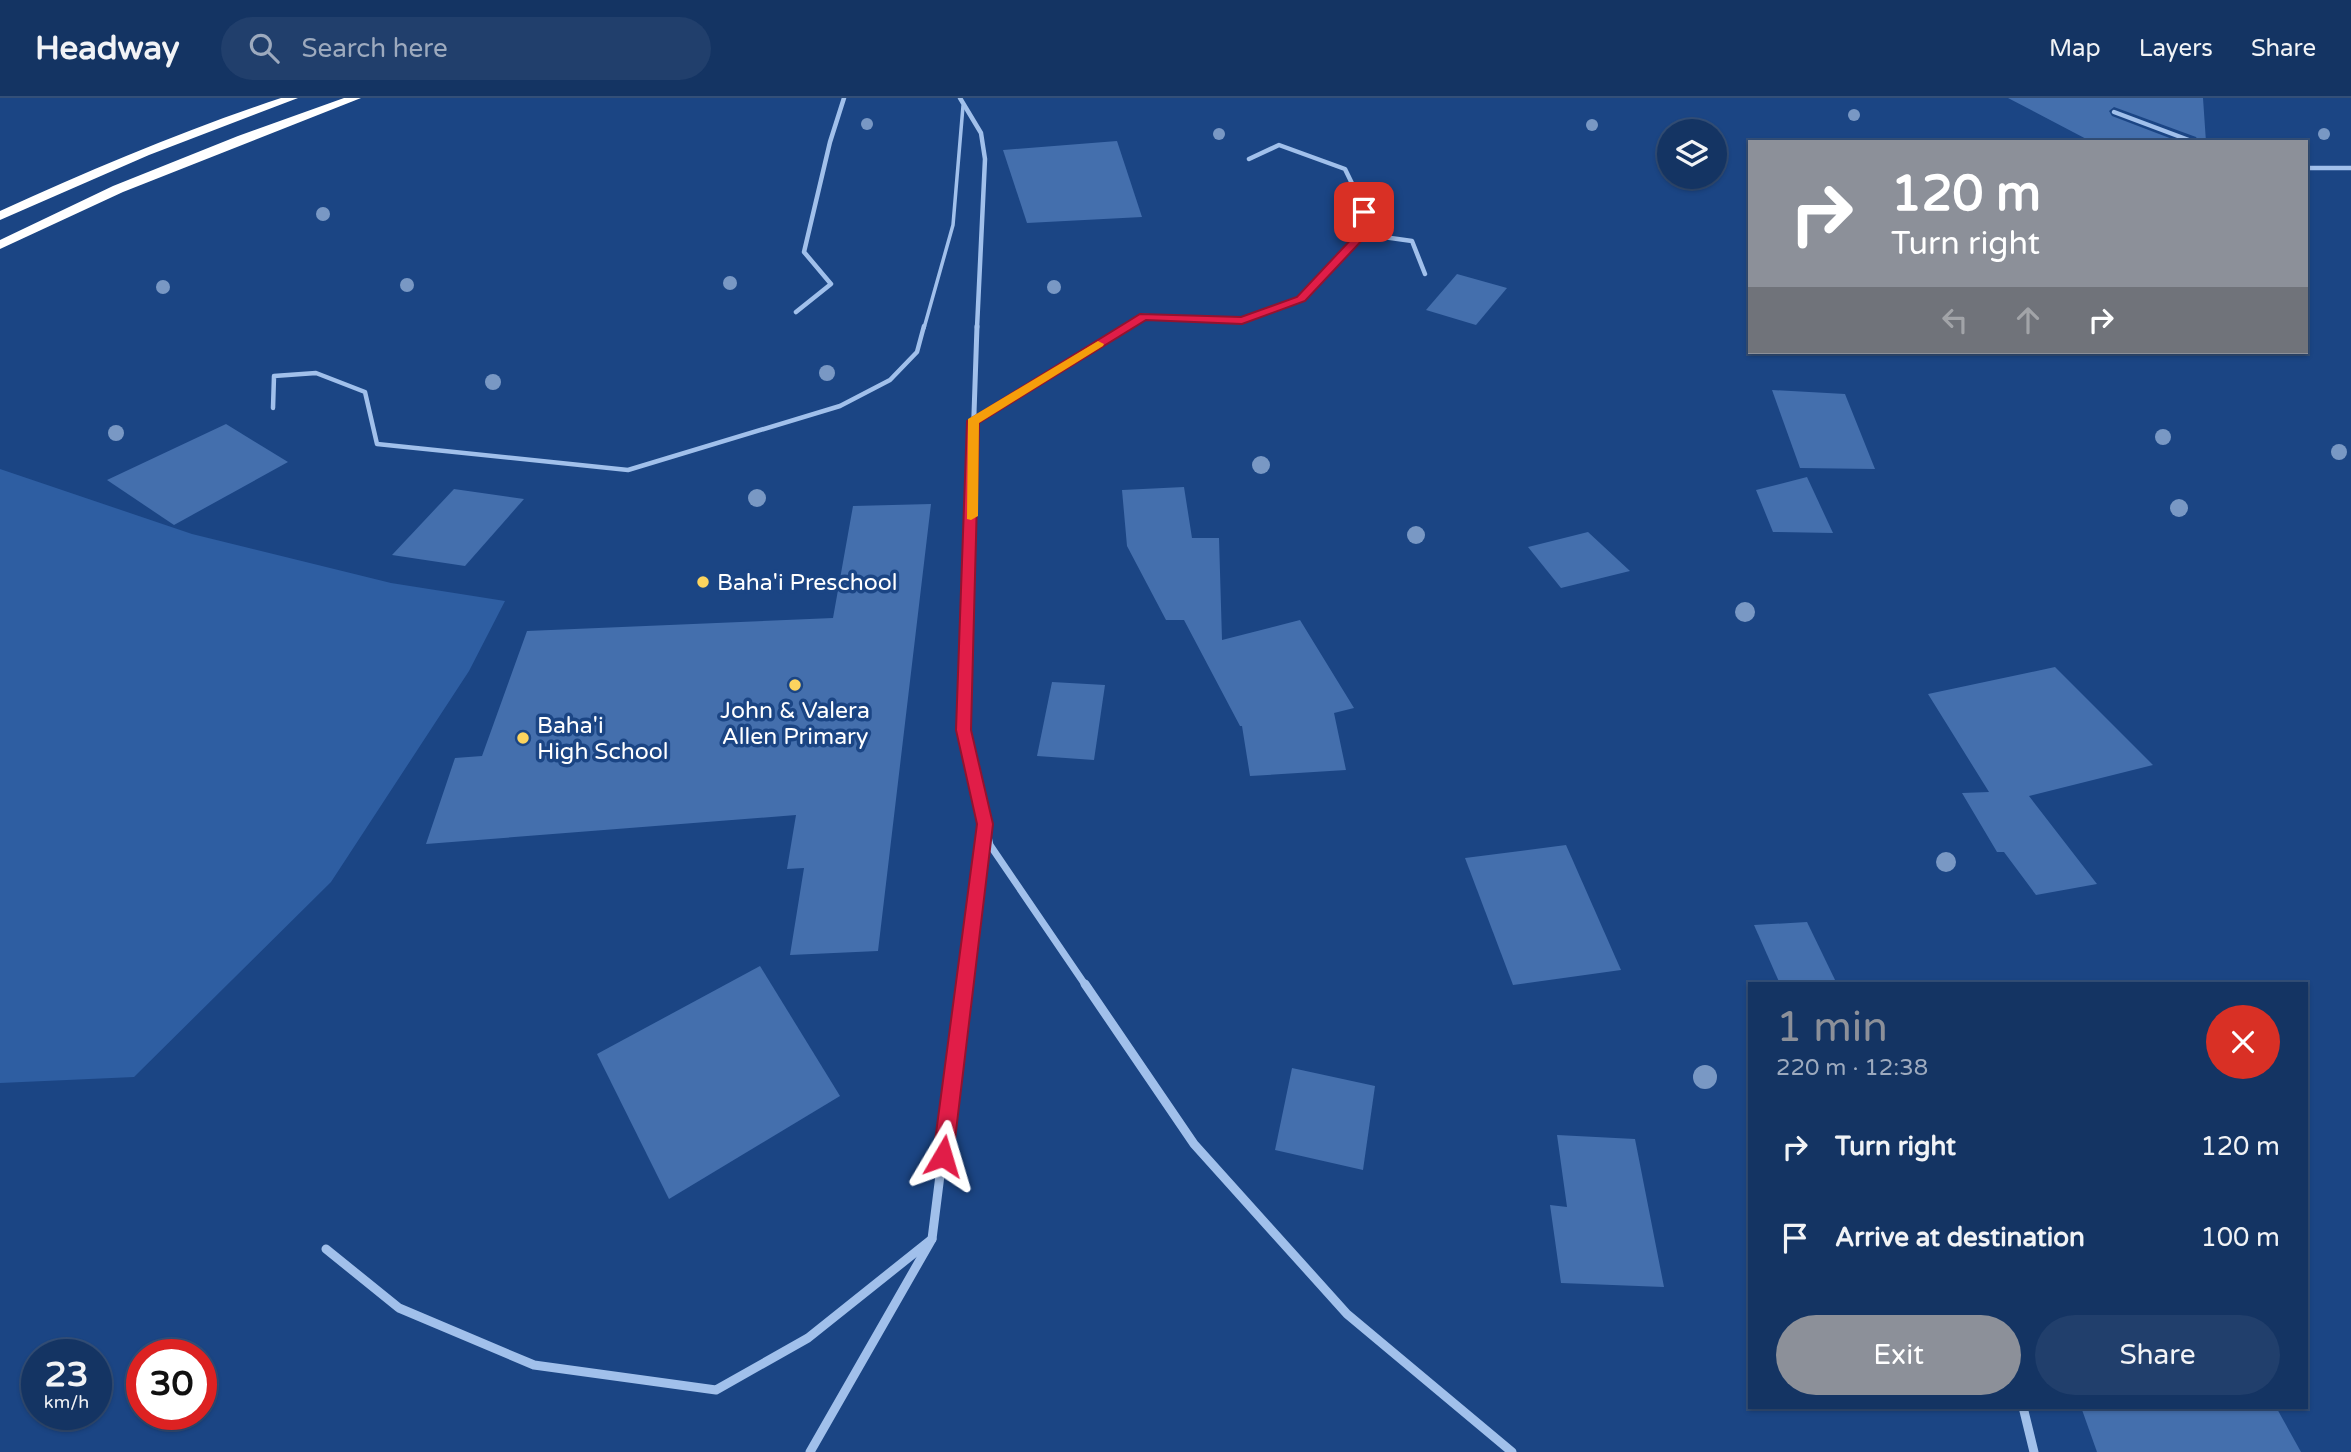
<!DOCTYPE html>
<meta charset="utf-8">
<style>
body{margin:0;font-family:"Varela Round",sans-serif;background:#213f6c;color:#f1f3f6;height:100vh;display:flex;flex-direction:column;font-size:26px;white-space:nowrap}
*{box-sizing:border-box;margin:0}
p{font-size:23px;color:#9daabe}
.icon{flex:none;width:38px;height:38px;fill:none;stroke:currentColor;stroke-width:2;stroke-linecap:round;stroke-linejoin:round}
.map{position:relative;flex:1;overflow:hidden}
.drawer{position:absolute;left:1748px;top:884px;width:560px;height:427px;display:flex;flex-direction:column;background:#143463;border-radius:0px;box-shadow:0 2px 5px #0004,0 0 0 2px #334f78}
.drawer>*{flex:none}
.banner{position:absolute;left:1748px;top:42px;width:560px;height:214px;border-radius:0px;box-shadow:0 2px 5px #0004,0 0 0 2px #334f78;background:#8c9099;color:#fff;overflow:hidden}
.buttons{position:absolute;left:1657px;top:21px;display:grid;gap:14px}
.buttons a{display:grid;place-items:center;width:70px;height:70px;border-radius:50%;background:#143463;box-shadow:0 2px 5px #0004,0 0 0 2px #334f78;font-size:35px}
.speed{position:absolute;left:21px;top:1241px;display:flex;gap:14px;font-size:35px;font-weight:700;text-align:center}
.speed>*{display:grid;place-content:center;width:91px;height:91px;border-radius:50%;background:#143463;box-shadow:0 2px 5px #0004,0 0 0 2px #334f78;line-height:1}
.speed small{font-size:18px;font-weight:400}
.speed .limit{border:10px solid #d22;background:#fff;color:#111}
.pin{position:absolute;display:grid;place-items:center;width:60px;height:60px;color:#fff;margin:-30px;border-radius:14px;box-shadow:0 4px 10px #0006}
.me{position:absolute;width:77px;margin:-38px;rotate:7deg;stroke-linejoin:round;filter:drop-shadow(0 0 5px #0008)}
.turn{display:flex;align-items:center;gap:24px;height:147px;padding:0 28px;font-size:32px}
.turn .icon{width:91px;height:91px;stroke-width:2.5}
.turn b{display:block;font-size:49px;line-height:60px}
.lanes{display:flex;align-items:center;height:66px;padding:0 28px;background:#0003;justify-content:center;gap:35px;direction:ltr}
.lanes .off{opacity:.35}
.round{display:grid;place-items:center;flex:none;width:74px;height:74px;border-radius:37px;background:#213f6c}
.summary{display:flex;align-items:center;justify-content:space-between;height:119px;padding:0 28px}
h1{font-size:42px;font-weight:600;line-height:52px;color:#8c9099}
.cta{display:flex;gap:14px;margin-top:auto;padding:14px 28px}
.cta a{flex:1;height:80px;border-radius:42px;background:#8c9099;color:#fff;font-size:28px;font-weight:600;line-height:80px;text-align:center}
.cta a+a{background:#213f6c;color:#f1f3f6}
ul{padding:0;list-style:none}
li{display:flex;align-items:center;gap:21px;height:91px;padding:0 28px}
li div{flex:1}
li b{display:block;font-size:26px}
li em{font-style:normal}
header{display:flex;align-items:center;gap:42px;box-sizing:border-box;height:98px;padding:0 35px;background:#143463;border-bottom:2px solid #334f78}
header strong{font-size:33px}
nav{display:flex;gap:38px;margin-inline-start:auto;font-size:24px}
.search{width:490px;height:63px;background:#213f6c;display:flex;align-items:center;gap:18px;box-sizing:border-box;padding:0 24px;border-radius:38px;color:#9daabe;font-size:26px}
.map>svg:first-child{display:block}
.green{fill:#2e5ea2}
.building{fill:#446fad}
.lines{fill:none;stroke-linecap:round;stroke-linejoin:round}
.lane-far1{stroke:#a1c0eb;stroke-width:3.5}
.lane{stroke:#a1c0eb;stroke-width:4.5}
.street-far3{stroke:#a1c0eb;stroke-width:4.5}
.street-far2{stroke:#a1c0eb;stroke-width:5}
.street-far1{stroke:#a1c0eb;stroke-width:7}
.street{stroke:#a1c0eb;stroke-width:9}
.highway{fill:#fff;fill-rule:evenodd}
.tree{fill:#7998c4}
.route{fill:#e11d48;stroke:#92132f;stroke-width:2}
.slow{fill:#f59e0b}
.poi-dot{fill:#fcd45e;stroke:#1b4584;stroke-width:2.5}
.labels{text-anchor:middle;stroke-width:7;stroke-linejoin:round;paint-order:stroke}
.poi-label{font-size:23px;fill:#fff;stroke:#1b4584;text-anchor:start}
</style>
<header>
<strong>Headway</strong>
<div class="search"><svg class="icon" aria-label="search" viewBox="0 0 24 24"><circle cx="10" cy="10" r="6"/><path d="M15 15l6 6"/></svg>Search here</div>
<nav><a>Map</a><a>Layers</a><a>Share</a></nav>
</header>
<div class="map">
<svg width="2351" height="1354" viewBox="0 0 2351 1354">
<rect width="100%" height="100%" fill="#1b4584"/>
<!-- green -->
<path class="green" d="M0,371L192,436L391,485L505,503L469,573L331,784L134,979L0,985Z"/>
<!-- building -->
<g class="building">
<path d="M2008,0H2203L2206,44H2199L2196,39L2114,9L2109,13L2112,18L2180,44H2092Z"/>
<path d="M1117,43L1142,119L1027,125L1003,52Z"/>
<path d="M1457,176L1507,190L1476,227L1426,212Z"/>
<path d="M1772,292L1845,296L1875,371L1800,370Z"/>
<path d="M226,326L288,364L174,427L107,382Z"/>
<path d="M1807,379L1833,435L1773,434L1756,392Z"/>
<path d="M1184,389L1192,440H1219L1222,542L1300,522L1354,610L1334,615L1346,672L1250,678L1242,628H1240L1184,522H1166L1127,448L1122,392Z"/>
<path d="M454,391L524,401L465,468L392,457Z"/>
<path d="M931,406L878,853L790,857L804,770L787,771L796,717L426,746L455,660L482,658L527,533L833,520L853,408Z"/>
<path d="M1588,434L1630,473L1561,490L1528,449Z"/>
<path d="M2055,569L2153,667L2029,698L2097,786L2036,797L2004,754H1997L1962,695L1989,694L1928,596Z"/>
<path d="M1052,584L1105,587L1094,662L1037,658Z"/>
<path d="M1566,747L1621,872L1513,887L1465,760Z"/>
<path d="M1807,824L1837,886H1780L1754,827Z"/>
<path d="M760,868L840,998L669,1101L597,956Z"/>
<path d="M1292,970L1375,988L1363,1072L1275,1052Z"/>
<path d="M1557,1037L1635,1041L1664,1189L1561,1185L1550,1107L1567,1109Z"/>
<path d="M2081,1309H2276L2301,1354H2097Z"/>
</g>
<g class="lines">
<!-- lane-far1 -->
<path class="lane-far1" d="M924,230L953,127L963,8"/>
<!-- lane -->
<path class="lane" d="M273,310L274,278L316,275L365,294L377,346L628,372L840,308L890,282L917,254L924,228"/>
<!-- street-far3 -->
<g class="street-far3">
<path d="M960,0L981,35L985,61L977,230"/>
<path d="M2114,14L2194,44"/>
<path d="M1249,61L1279,47L1345,71L1360,102L1362,136"/>
<path d="M2306,70H2351"/>
<path d="M796,214L831,186L804,154L830,44L844,0"/>
<path d="M1124,230L1143,218L1242,222L1301,201L1362,136L1412,143L1425,176"/>
</g>
<!-- street-far2 -->
<g class="street-far2">
<path d="M973,323L1127,228"/>
<path d="M967,520L977,228"/>
</g>
<!-- street-far1 -->
<g class="street-far1">
<path d="M967,518L964,632L990,747L1086,888"/>
<path d="M964,888L984,733"/>
</g>
<!-- street -->
<g class="street">
<path d="M1085,886L1194,1046L1347,1216L1512,1354"/>
<path d="M326,1151L399,1210L534,1267L716,1292L808,1240L932,1141"/>
<path d="M2023,1309L2034,1354"/>
<path d="M810,1354L932,1141L964,886"/>
</g>
<!-- highway -->
<g class="highway">
<path d="M281,0H298L149,57L0,122V113C92,71 185,32 281,0Z"/>
<path d="M344,0H361L123,94L0,151V142L113,88L238,38Z"/>
</g>
</g>
<!-- trees -->
<g class="tree">
<circle cx="1854" cy="17" r="6"/>
<circle cx="867" cy="26" r="6"/>
<circle cx="1592" cy="27" r="6"/>
<circle cx="1219" cy="36" r="6"/>
<circle cx="2324" cy="36" r="6"/>
<circle cx="323" cy="116" r="7"/>
<circle cx="730" cy="185" r="7"/>
<circle cx="407" cy="187" r="7"/>
<circle cx="163" cy="189" r="7"/>
<circle cx="1054" cy="189" r="7"/>
<circle cx="827" cy="275" r="8"/>
<circle cx="493" cy="284" r="8"/>
<circle cx="116" cy="335" r="8"/>
<circle cx="2163" cy="339" r="8"/>
<circle cx="2339" cy="354" r="8"/>
<circle cx="1261" cy="367" r="9"/>
<circle cx="757" cy="400" r="9"/>
<circle cx="2179" cy="410" r="9"/>
<circle cx="1416" cy="437" r="9"/>
<circle cx="1745" cy="514" r="10"/>
<circle cx="1946" cy="764" r="10"/>
<circle cx="1705" cy="979" r="12"/>
</g>
<!-- route -->
<path class="route" d="M1364,111L1369,114L1366,138L1305,203L1242,226L1146,222L979,325L971,632L993,726L953,1058L950,1065L943,1068L936,1065L933,1058L977,726L956,632L967,323L1140,216L1241,219L1297,199L1357,135L1359,114Z"/>
<!-- slow -->
<path class="slow" d="M1098,243L1104,246L1103,248L979,325L978,418L971,422L967,421L968,321Z"/>
<!-- markers -->
<g class="poi-dot">
<circle cx="703" cy="484" r="7"/>
<circle cx="795" cy="587" r="7"/>
<circle cx="523" cy="640" r="7"/>
</g>
<g class="labels">
<!-- poi labels -->
<g class="poi-label">
<text x="717" y="492">Baha'i Preschool</text>
<text x="795" y="620" text-anchor="middle">John &amp; Valera<tspan x="795" dy="26">Allen Primary</tspan></text>
<text x="537" y="635">Baha'i<tspan x="537" dy="26">High School</tspan></text>
</g>
</g>
</svg>
<div class="buttons">
<a><svg class="icon" aria-label="layers" viewBox="0 0 24 24"><path d="M12 4l9 5-9 5-9-5zM3 14l9 5 9-5"/></svg></a>
</div>
<div class="speed"><div>23<small>km/h</small></div><div class="limit">30</div></div>
<div class="pin" style="left:1364px;top:114px;background:#d93025"><svg class="icon" aria-label="arrive" viewBox="0 0 24 24"><path d="M6 21V4h12l-3 4 3 4H6"/></svg></div>
<svg class="me" style="left:943px;top:1058px" viewBox="-20 -20 40 40"><path d="M0-17L14 15 0 8-14 15z" fill="#e11d48" stroke="#fff" stroke-width="4"/></svg>
<div class="banner">
<div class="turn"><svg class="icon" aria-label="right" viewBox="0 0 24 24"><path d="M7 20v-9h11M14 6l5 5-5 5"/></svg><div><b>120 m</b>Turn right</div></div>
<div class="lanes"><svg class="icon off" aria-label="left" viewBox="0 0 24 24"><path d="M17 20v-9H6M10 6l-5 5 5 5"/></svg><svg class="icon off" aria-label="ahead" viewBox="0 0 24 24"><path d="M12 20V5M6 11l6-6 6 6"/></svg><svg class="icon" aria-label="right" viewBox="0 0 24 24"><path d="M7 20v-9h11M14 6l5 5-5 5"/></svg></div>
</div>
<section class="drawer">
<div class="summary"><div><h1>1 min</h1><p>220 m · 12:38</p></div><a class="round" style="background:#d93025;color:#fff"><svg class="icon" aria-label="close" viewBox="0 0 24 24"><path d="M6 6l12 12M18 6L6 18"/></svg></a></div>
<ul>
<li><svg class="icon" aria-label="right" viewBox="0 0 24 24"><path d="M7 20v-9h11M14 6l5 5-5 5"/></svg><div><b>Turn right</b></div><em>120 m</em></li>
<li><svg class="icon" aria-label="arrive" viewBox="0 0 24 24"><path d="M6 21V4h12l-3 4 3 4H6"/></svg><div><b>Arrive at destination</b></div><em>100 m</em></li>
</ul>
<div class="cta"><a>Exit</a><a>Share</a></div>
</section>
</div>
